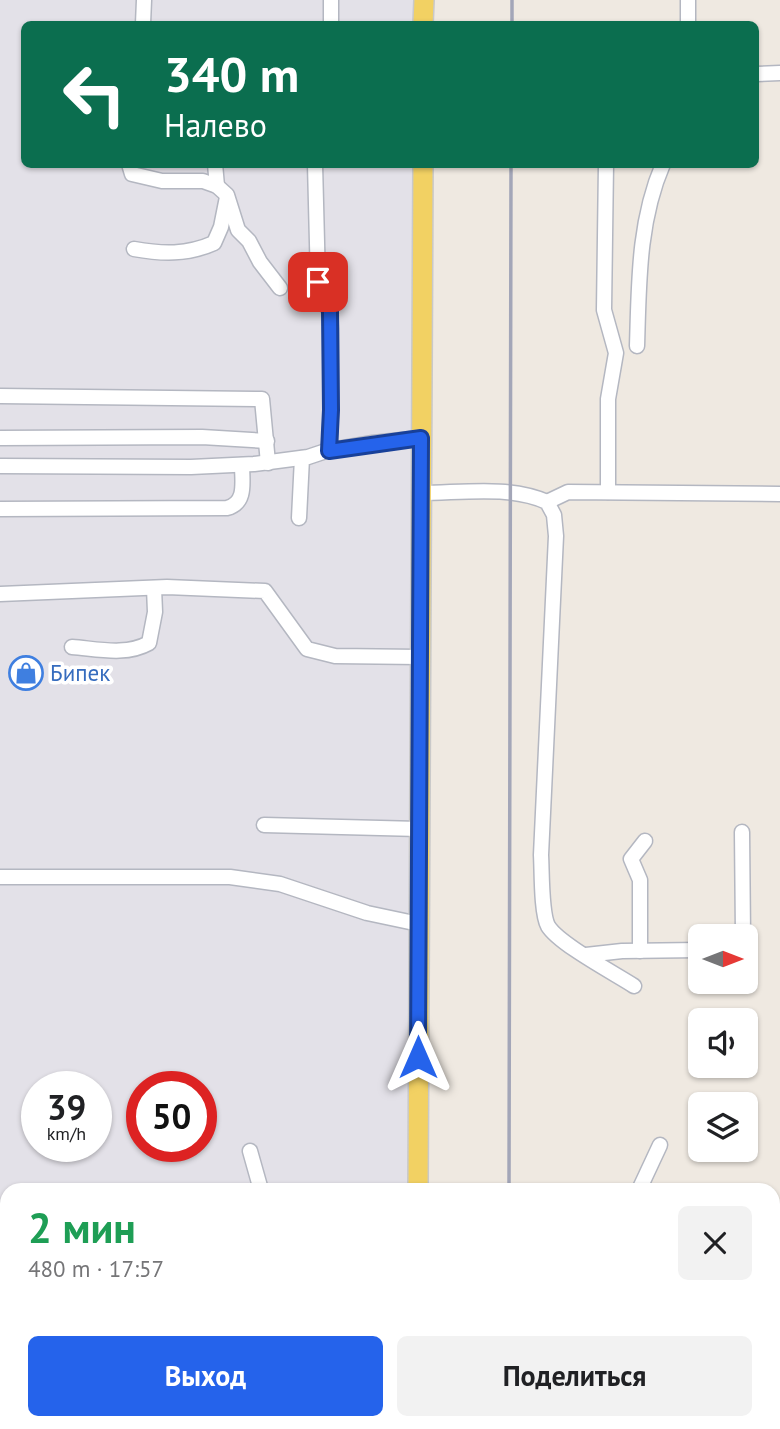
<!DOCTYPE html>
<html lang="ru">
<meta charset="utf-8">
<style>
body{margin:0;font-family:"PT Sans",sans-serif;background:#f2f2f2;color:#202124;height:100vh;display:flex;flex-direction:column;font-size:26px;white-space:nowrap}
*{box-sizing:border-box;margin:0}
p{font-size:23px;color:#757577}
.icon{flex:none;width:38px;height:38px;fill:none;stroke:currentColor;stroke-width:2;stroke-linecap:round;stroke-linejoin:round}
.map{position:relative;flex:1;overflow:hidden}
.details{position:absolute;left:0px;top:1183px;width:780px;height:247px;display:flex;flex-direction:column;background:#fff;border-radius:21px 21px 0 0;box-shadow:0 2px 5px #0004}
.details>*{flex:none}
.hud{position:absolute;left:21px;top:21px;width:738px;height:147px;border-radius:10px;box-shadow:0 2px 5px #0004;background:#0b6e4f;color:#fff;overflow:hidden}
.needle{width:46px;rotate:90deg}
.tools{position:absolute;left:688px;top:924px;display:grid;gap:14px}
.tools a{display:grid;place-items:center;width:70px;height:70px;border-radius:10px;background:#fff;box-shadow:0 2px 5px #0004;font-size:35px}
.speed{position:absolute;left:21px;top:1071px;display:flex;gap:14px;font-size:35px;font-weight:700;text-align:center}
.speed>*{display:grid;place-content:center;width:91px;height:91px;border-radius:50%;background:#fff;box-shadow:0 2px 5px #0004;line-height:1}
.speed small{font-size:18px;font-weight:400}
.speed .limit{border:10px solid #d22;background:#fff;color:#111}
.pin{position:absolute;display:grid;place-items:center;width:60px;height:60px;color:#fff;margin:-30px;border-radius:14px;box-shadow:0 4px 10px #0006}
.me{position:absolute;width:77px;margin:-38px;rotate:0deg;stroke-linejoin:round;filter:drop-shadow(0 0 5px #0008)}
.turn{display:flex;align-items:center;gap:24px;height:147px;padding:0 28px;font-size:32px}
.turn .icon{width:91px;height:91px;stroke-width:2.5}
.turn b{display:block;font-size:49px;line-height:60px}
.round{display:grid;place-items:center;flex:none;width:74px;height:74px;border-radius:10px;background:#f2f2f2}
.summary{display:flex;align-items:center;justify-content:space-between;height:119px;padding:0 28px}
h1{font-size:42px;font-weight:700;line-height:52px;color:#1e9e55}
.action{display:flex;gap:14px;margin-top:auto;padding:14px 28px}
.action a{flex:1;height:80px;border-radius:10px;background:#2563eb;color:#fff;font-size:28px;font-weight:700;line-height:80px;text-align:center}
.action a+a{background:#f2f2f2;color:#202124}
.map>svg:first-child{display:block}
.industrial{fill:#e3e1e8;fill-rule:evenodd}
.lines{fill:none;stroke-linecap:round;stroke-linejoin:round}
.minor-casing{stroke:#b4b7c1;stroke-width:17}
.major-casing{stroke:#c9c9c9;stroke-width:22}
.minor{stroke:#fff;stroke-width:14}
.major{stroke:#f2d163;stroke-width:19}
.rail{stroke:#a3a6b8;stroke-width:3.5}
.route-casing{stroke:#184099;stroke-width:18}
.route{stroke:#2563eb;stroke-width:12}
.labels{text-anchor:middle;stroke-width:7;stroke-linejoin:round;paint-order:stroke}
.shop-label{font-size:23px;fill:#366cbe;stroke:#fff;text-anchor:start}
</style>
<div class="map">
<svg width="780" height="1429" viewBox="0 0 780 1429">
<rect width="100%" height="100%" fill="#efe9e1"/>
<!-- industrial -->
<path class="industrial" d="M0,0H424V24H24V164L423,165L418,1190H7V1423H417V1429H0ZM37,1087H96V1146H37ZM142,1087H201V1146H142Z"/>
<g class="lines">
<!-- minor casing -->
<g class="minor-casing">
<g id="minor">
<path d="M331,0V24"/>
<path d="M143,24L144,0"/>
<path d="M688,24V0"/>
<path d="M756,74L780,73"/>
<path d="M129,164L132,174L162,181H203L217,186L227,195L238,230L249,241L260,262L280,288"/>
<path d="M215,164L217,186"/>
<path d="M315,164L318,282L330,311L331,329V410L329,451"/>
<path d="M606,164L604,310L616,353L608,399V492"/>
<path d="M134,249C162,254 187,255 214,243L221,227L227,197"/>
<path d="M637,346C639,284 638,222 663,164"/>
<path d="M0,396L262,399L268,463"/>
<path d="M0,438L202,437L267,441"/>
<path d="M0,466L191,467L254,464L308,457L326,451L373,443L421,438"/>
<path d="M421,493C461,493 509,485 547,502L554,515L556,536L541,855C542,870 541,913 548,926C559,944 614,973 634,986"/>
<path d="M547,502L568,492L780,494"/>
<path d="M0,509L227,508C247,503 242,481 242,465"/>
<path d="M299,518L302,458"/>
<path d="M0,594L167,587L265,591L307,649L335,656L420,657"/>
<path d="M72,647C98,649 126,656 149,643L155,612L154,588"/>
<path d="M264,825L419,829"/>
<path d="M742,832L743,936"/>
<path d="M0,877H230L280,884L367,913L419,924"/>
<path d="M640,951V880L631,859L645,841"/>
<path d="M586,955L622,951L700,950"/>
<path d="M250,1151L261,1190"/>
<path d="M639,1190L660,1145"/>
<path d="M774,1213L780,1214"/>
<path d="M618,1429V1423"/>
</g>
</g>
<!-- major casing -->
<g class="major-casing">
<g id="major">
<path d="M423,24L424,0"/>
<path d="M418,1190L423,164"/>
<path d="M416,1429V1423"/>
</g>
</g>
<!-- minor -->
<use href="#minor" class="minor"/>
<!-- major -->
<use href="#major" class="major"/>
<!-- rail -->
<g class="rail">
<path d="M512,24V0"/>
<path d="M509,1190L511,164"/>
<path d="M508,1429V1423"/>
</g>
</g>
<g class="lines">
<!-- route casing -->
<g class="route-casing">
<path id="route" d="M318,282L330,311L331,410L329,451L421,438L418,1057"/>
</g>
<!-- route -->
<use href="#route" class="route"/>
</g>
<!-- icons -->
<defs>
<g id="shop-ring" transform="scale(1.75)"><circle r="9.5" fill="#fff" stroke="#3f7fe0" stroke-width="1.5"/><path d="M-5-2.5h2.3a2.7 3.5 0 0 1 5.4 0H5L5.5 6h-11ZM-1.5-2.5h3a1.5 2.3 0 0 0-3 0Z" fill="#3f7fe0"/></g>
</defs>
<g fill-rule="evenodd">
<use href="#shop-ring" x="26" y="673"/>
</g>
<g class="labels">
<!-- shop labels -->
<g class="shop-label">
<text x="50" y="681">Бипек</text>
</g>
</g>
</svg>
<div class="tools">
<a><svg class="needle" viewBox="-14 -14 28 28"><path d="M0-13l5 13h-10z" fill="#e53935"/><path d="M0 13l5-13h-10z" fill="#757577"/></svg></a>
<a><svg class="icon" aria-label="sound" viewBox="0 0 24 24"><path d="M4 9h4l5-4v14l-5-4H4zM17 9q2 3 0 6"/></svg></a>
<a><svg class="icon" aria-label="layers" viewBox="0 0 24 24"><path d="M12 4l9 5-9 5-9-5zM3 14l9 5 9-5"/></svg></a>
</div>
<div class="speed"><div>39<small>km/h</small></div><div class="limit">50</div></div>
<div class="pin" style="left:318px;top:282px;background:#d93025"><svg class="icon" aria-label="arrive" viewBox="0 0 24 24"><path d="M6 21V4h12l-3 4 3 4H6"/></svg></div>
<svg class="me" style="left:418px;top:1057px" viewBox="-20 -20 40 40"><path d="M0-17L14 15 0 8-14 15z" fill="#2563eb" stroke="#fff" stroke-width="4"/></svg>
<div class="hud">
<div class="turn"><svg class="icon" aria-label="left" viewBox="0 0 24 24"><path d="M17 20v-9H6M10 6l-5 5 5 5"/></svg><div><b>340 m</b>Налево</div></div>
</div>
<section class="details">
<div class="summary"><div><h1>2 мин</h1><p>480 m · 17:57</p></div><a class="round"><svg class="icon" aria-label="close" viewBox="0 0 24 24"><path d="M6 6l12 12M18 6L6 18"/></svg></a></div>
<div class="action"><a>Выход</a><a>Поделиться</a></div>
</section>
</div>
